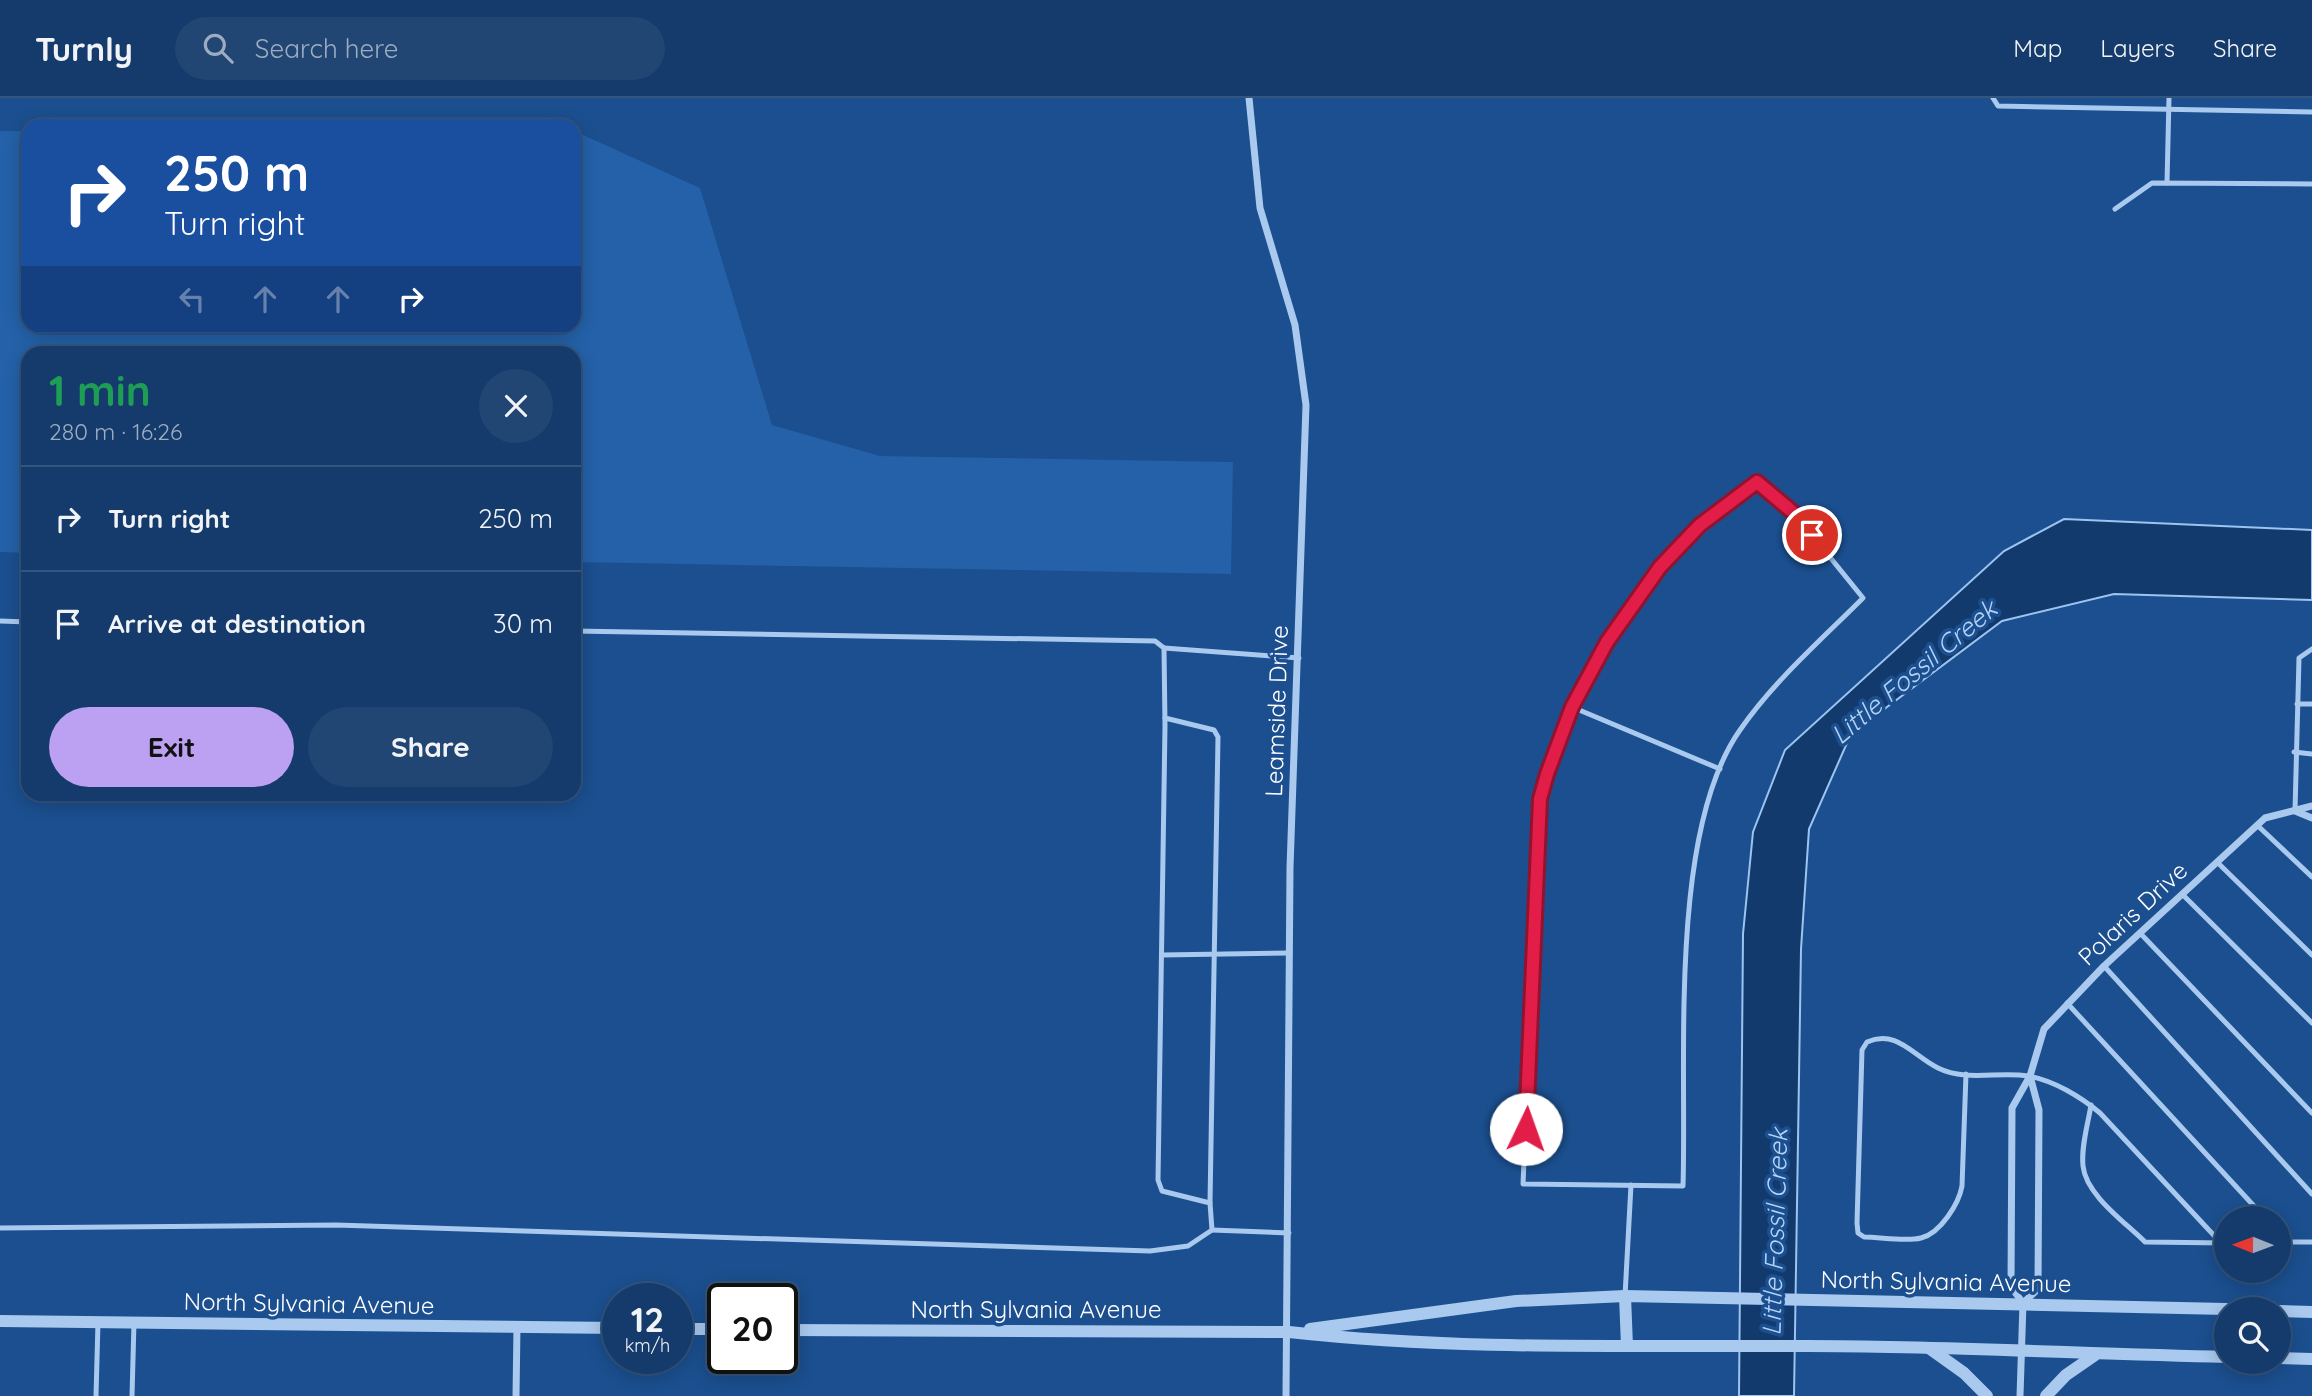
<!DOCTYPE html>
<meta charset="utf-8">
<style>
body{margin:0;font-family:Quicksand,sans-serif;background:#214673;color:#f1f3f6;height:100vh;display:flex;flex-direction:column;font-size:26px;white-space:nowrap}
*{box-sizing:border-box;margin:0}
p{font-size:23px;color:#9dadc1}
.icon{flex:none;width:38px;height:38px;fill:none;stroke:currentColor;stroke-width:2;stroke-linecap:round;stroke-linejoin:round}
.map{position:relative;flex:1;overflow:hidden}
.panel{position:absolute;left:21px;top:248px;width:560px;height:455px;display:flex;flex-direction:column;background:#143b6b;border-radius:21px;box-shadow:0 4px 18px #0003,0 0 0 2px #33557e}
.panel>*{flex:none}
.banner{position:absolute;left:21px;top:21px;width:560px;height:214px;border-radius:21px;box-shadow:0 4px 18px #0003,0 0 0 2px #33557e;background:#1a4fa0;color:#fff;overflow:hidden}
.needle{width:46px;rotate:271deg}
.tools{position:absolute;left:2214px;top:1108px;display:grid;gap:14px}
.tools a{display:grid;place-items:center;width:77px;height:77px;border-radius:50%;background:#143b6b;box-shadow:0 4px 18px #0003,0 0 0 2px #33557e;font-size:35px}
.speed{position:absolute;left:602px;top:1185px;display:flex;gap:14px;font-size:35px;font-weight:700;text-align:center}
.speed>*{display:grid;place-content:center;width:91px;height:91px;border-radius:50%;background:#143b6b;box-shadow:0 4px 18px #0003,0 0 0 2px #33557e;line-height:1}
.speed small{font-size:18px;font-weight:400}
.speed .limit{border:4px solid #111;border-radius:10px;background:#fff;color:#111}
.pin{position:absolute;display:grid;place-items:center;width:60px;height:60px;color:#fff;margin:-30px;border:4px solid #fff;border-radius:50%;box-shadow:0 2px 7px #0007}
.me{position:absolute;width:77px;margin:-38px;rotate:3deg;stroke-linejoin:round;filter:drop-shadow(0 0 5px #0008)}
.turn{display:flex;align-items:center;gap:24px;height:147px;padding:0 28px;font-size:32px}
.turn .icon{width:91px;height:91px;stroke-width:2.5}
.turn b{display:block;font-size:49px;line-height:60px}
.lanes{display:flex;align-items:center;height:66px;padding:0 28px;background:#0003;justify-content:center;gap:35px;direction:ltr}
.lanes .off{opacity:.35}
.round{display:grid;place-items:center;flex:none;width:74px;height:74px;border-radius:37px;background:#214673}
.head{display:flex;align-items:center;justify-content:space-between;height:119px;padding:0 28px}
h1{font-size:42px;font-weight:800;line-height:52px;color:#1e9e55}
.primary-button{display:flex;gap:14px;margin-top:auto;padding:14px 28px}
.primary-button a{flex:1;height:80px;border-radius:42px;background:#bca0f2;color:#111;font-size:28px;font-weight:800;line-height:80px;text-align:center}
.primary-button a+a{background:#214673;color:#f1f3f6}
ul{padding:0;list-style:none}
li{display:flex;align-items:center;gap:21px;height:105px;padding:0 28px;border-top:2px solid #33557e}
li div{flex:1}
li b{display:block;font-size:26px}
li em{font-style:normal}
header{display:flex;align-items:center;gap:42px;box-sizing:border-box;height:98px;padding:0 35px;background:#143b6b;border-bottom:2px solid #33557e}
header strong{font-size:33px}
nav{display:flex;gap:38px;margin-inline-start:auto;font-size:24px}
.search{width:490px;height:63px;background:#214673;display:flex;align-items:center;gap:18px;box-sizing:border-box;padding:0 24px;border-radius:38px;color:#9dadc1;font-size:26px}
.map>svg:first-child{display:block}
.green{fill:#2461a8}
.water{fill:#123a6d;stroke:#9cc4f0;stroke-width:2}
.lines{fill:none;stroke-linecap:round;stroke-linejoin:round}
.service{stroke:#a9c9ee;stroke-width:5}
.minor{stroke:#a9c9ee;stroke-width:7}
.tertiary{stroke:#a9c9ee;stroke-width:12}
.route-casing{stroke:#92132f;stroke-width:18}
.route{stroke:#e11d48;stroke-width:12}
.labels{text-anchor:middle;stroke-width:7;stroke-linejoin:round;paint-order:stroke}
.street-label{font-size:24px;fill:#fff;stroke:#1b4f8f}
.water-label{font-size:26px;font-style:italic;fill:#b5d3f5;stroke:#1b4f8f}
</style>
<header>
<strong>Turnly</strong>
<div class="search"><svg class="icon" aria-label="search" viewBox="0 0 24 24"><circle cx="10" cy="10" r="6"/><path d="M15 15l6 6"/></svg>Search here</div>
<nav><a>Map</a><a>Layers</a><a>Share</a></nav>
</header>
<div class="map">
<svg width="2312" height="1298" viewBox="0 0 2312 1298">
<rect width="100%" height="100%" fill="#1b4f8f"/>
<!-- green -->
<path class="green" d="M0,33H28V228H574V36H581L700,90L772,327L880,358L1233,364L1231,476L574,464V256H28V455L0,454Z"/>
<!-- water -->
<path class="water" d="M2064,421L2312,432V502L2114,496L2002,523L1851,636L1809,731L1801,851L1794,1298H1739L1743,836L1753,734L1785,652L2004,453Z"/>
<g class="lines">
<!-- service -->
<g class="service">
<path d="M1993,0L1998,8L2312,14"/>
<path d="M2167,85L2169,0"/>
<path d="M2115,111L2152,85L2312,86"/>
<path d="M0,523L28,524"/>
<path d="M1164,550L1299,560"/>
<path d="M2297,606H2312"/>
<path d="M1572,609C1606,545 1644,474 1701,426C1718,411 1738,398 1757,384L1795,416L1863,500C1821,542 1774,583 1740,632C1668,734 1687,963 1683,1088L1523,1086L1540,701L1572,609L1720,671"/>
<path d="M1165,620L1214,632L1218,639L1210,1105"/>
<path d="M2294,654L2312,656"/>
<path d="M2295,713L2299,560L2312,551"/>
<path d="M2257,727L2312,779"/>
<path d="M2217,764L2312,857"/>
<path d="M2182,796L2312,925"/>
<path d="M2140,835L2312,1015"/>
<path d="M1162,857L1290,855"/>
<path d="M2104,868L2312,1096"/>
<path d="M2067,905L2265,1120"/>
<path d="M1966,976L1962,1088C1959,1105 1941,1135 1921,1140C1905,1144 1881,1139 1864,1139L1858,1135L1857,1125L1862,952L1867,944C1897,931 1913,958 1938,970C1966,984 1999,973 2028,978C2053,982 2081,999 2100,1015L2221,1145"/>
<path d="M2091,1007C2088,1026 2081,1048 2083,1068C2086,1097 2125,1124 2145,1144L2226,1145"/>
<path d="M0,1130L336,1127L1150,1153L1188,1148L1212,1132L1210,1105L1162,1093L1158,1082L1165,628L1164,550L1155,543L574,533"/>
<path d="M1212,1132L1289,1135"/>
<path d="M2278,1134L2287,1144"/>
<path d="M2278,1144H2312"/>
<path d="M1625,1198L1631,1087"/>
<path d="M96,1298L98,1224"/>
<path d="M132,1298L134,1224"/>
</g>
<!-- minor -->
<g class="minor">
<path d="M1249,0L1260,110L1295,227L1306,307L1290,770L1286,1298"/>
<path d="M2295,713L2312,720"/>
<path d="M2023,1205L2038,1191L2039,1012L2030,978"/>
<path d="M516,1298L517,1229"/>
<path d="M2020,1298L2023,1205L2011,1189L2012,1010L2030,978L2044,931L2104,868L2265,720L2312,708"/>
</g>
<!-- tertiary -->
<g class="tertiary">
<path d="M1625,1198L1627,1248"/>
<path d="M2278,1213L2312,1214"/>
<path d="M0,1223L618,1230"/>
<path d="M677,1231H723"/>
<path d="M1310,1231L1516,1203L1625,1198L2226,1211"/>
<path d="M782,1232L1289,1234C1461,1253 1635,1247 1808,1248C1947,1248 2087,1256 2226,1259"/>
<path d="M1929,1250L1964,1275L1987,1298"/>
<path d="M2278,1260L2312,1261"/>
<path d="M2046,1298L2066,1277L2095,1257"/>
</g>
</g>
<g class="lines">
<!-- route casing -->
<g class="route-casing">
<path id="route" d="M1526,1031L1540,701L1547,676L1572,609L1607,544L1660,469L1700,427L1757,384L1795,416L1812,437"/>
</g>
<!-- route -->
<use href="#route" class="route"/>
</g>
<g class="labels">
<!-- street labels -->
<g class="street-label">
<text transform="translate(1277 613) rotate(-88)" y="8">Leamside Drive</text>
<text transform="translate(2133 816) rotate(-43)" y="8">Polaris Drive</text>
<text transform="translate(1946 1184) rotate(1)" y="8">North Sylvania Avenue</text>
<text transform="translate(309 1206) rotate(1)" y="8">North Sylvania Avenue</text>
<text x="1036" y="1220">North Sylvania Avenue</text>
</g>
<!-- water labels -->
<g class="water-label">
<text transform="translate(1914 574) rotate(-40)" y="9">Little Fossil Creek</text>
<text transform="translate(1775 1134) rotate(-88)" y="9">Little Fossil Creek</text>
</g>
</g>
</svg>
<div class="tools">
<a><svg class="needle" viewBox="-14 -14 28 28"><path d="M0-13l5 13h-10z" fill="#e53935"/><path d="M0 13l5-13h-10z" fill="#9dadc1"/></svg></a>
<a><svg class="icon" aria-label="search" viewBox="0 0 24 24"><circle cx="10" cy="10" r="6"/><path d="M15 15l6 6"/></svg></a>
</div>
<div class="speed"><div>12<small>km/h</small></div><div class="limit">20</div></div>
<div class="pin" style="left:1812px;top:437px;background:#d93025"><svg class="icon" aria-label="arrive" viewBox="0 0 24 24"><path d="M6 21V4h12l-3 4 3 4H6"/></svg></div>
<svg class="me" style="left:1526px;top:1031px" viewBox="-20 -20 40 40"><circle r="19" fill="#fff"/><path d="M0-13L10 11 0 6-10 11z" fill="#e11d48"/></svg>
<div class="banner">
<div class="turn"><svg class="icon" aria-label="right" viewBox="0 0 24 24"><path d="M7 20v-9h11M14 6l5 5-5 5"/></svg><div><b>250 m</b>Turn right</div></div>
<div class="lanes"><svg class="icon off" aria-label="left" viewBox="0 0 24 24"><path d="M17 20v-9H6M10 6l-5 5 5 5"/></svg><svg class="icon off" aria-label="ahead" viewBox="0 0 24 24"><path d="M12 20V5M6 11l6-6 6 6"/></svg><svg class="icon off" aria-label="ahead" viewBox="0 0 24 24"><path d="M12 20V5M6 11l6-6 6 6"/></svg><svg class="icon" aria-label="right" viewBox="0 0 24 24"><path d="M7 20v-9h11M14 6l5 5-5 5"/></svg></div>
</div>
<section class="panel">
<div class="head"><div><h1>1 min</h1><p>280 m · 16:26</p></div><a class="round"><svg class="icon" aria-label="close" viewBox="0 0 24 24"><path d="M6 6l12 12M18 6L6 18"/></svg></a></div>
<ul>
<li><svg class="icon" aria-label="right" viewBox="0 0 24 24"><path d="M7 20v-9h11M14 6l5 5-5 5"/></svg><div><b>Turn right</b></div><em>250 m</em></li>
<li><svg class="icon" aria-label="arrive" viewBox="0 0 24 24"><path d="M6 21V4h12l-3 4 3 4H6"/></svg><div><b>Arrive at destination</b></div><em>30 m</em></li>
</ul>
<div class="primary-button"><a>Exit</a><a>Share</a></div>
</section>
</div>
